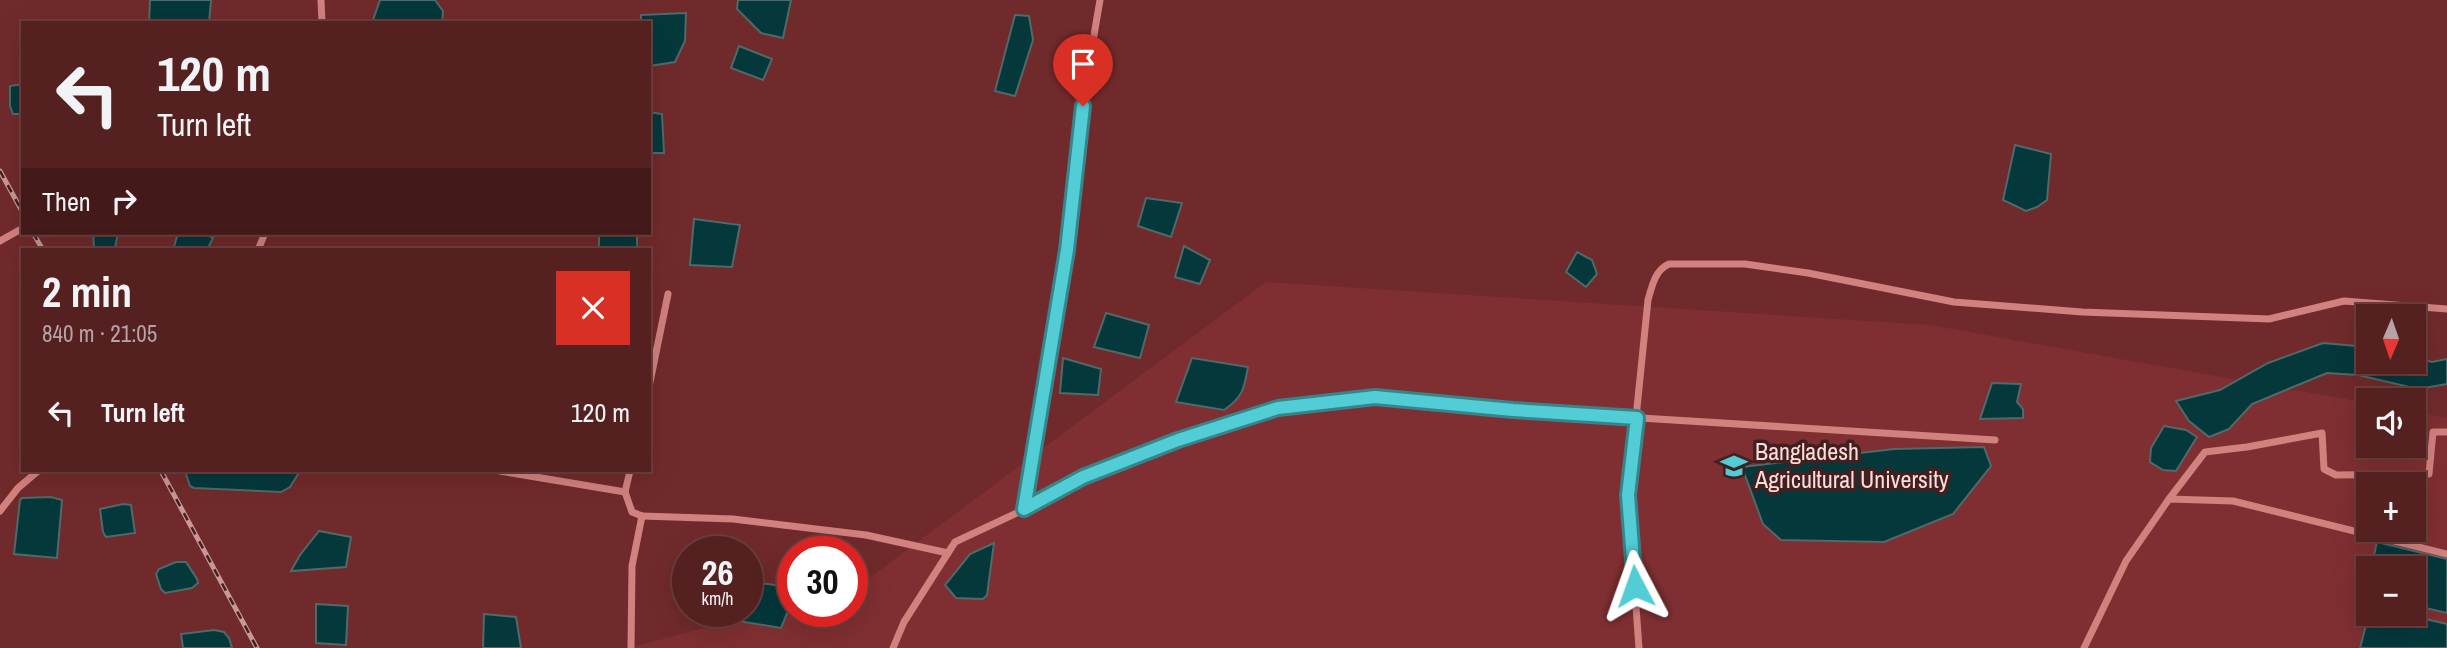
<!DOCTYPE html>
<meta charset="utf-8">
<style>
body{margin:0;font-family:"Archivo Narrow",sans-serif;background:#5b2829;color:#f1f3f6;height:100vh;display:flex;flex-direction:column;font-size:26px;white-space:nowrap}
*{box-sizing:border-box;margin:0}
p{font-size:23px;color:#b6a3a5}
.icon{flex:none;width:38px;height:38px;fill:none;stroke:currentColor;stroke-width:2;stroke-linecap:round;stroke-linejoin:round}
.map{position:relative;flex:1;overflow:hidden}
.sheet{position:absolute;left:21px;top:248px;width:630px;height:224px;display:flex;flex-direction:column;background:#552020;border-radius:0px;box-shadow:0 7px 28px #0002,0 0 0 2px #6b3e3e}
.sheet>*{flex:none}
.top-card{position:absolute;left:21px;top:21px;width:630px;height:214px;border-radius:0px;box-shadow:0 7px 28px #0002,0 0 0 2px #6b3e3e;background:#552020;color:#f1f3f6;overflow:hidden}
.needle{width:46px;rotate:182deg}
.controls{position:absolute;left:2356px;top:304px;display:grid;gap:14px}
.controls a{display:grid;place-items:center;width:70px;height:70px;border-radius:0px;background:#552020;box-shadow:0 7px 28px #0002,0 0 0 2px #6b3e3e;font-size:35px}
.speed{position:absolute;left:672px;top:536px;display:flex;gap:14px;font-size:35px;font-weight:700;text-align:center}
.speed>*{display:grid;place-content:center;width:91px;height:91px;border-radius:50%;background:#552020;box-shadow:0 7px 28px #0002,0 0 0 2px #6b3e3e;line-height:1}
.speed small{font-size:18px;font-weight:400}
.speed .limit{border:10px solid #d22;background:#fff;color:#111}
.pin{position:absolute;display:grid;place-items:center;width:60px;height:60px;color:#fff;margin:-72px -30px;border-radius:50% 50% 50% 0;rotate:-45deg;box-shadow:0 0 7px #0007}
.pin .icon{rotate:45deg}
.me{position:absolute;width:77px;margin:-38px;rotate:356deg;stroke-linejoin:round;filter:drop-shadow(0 0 5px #0008)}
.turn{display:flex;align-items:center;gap:24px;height:147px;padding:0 21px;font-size:32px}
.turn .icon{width:91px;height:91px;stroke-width:2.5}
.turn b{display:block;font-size:49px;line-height:60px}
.then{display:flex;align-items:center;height:66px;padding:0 21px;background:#0003;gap:14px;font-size:26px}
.round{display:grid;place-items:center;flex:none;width:74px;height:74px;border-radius:0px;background:#5b2829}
.headline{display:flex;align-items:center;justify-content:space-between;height:119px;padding:0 21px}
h1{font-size:42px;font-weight:800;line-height:52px}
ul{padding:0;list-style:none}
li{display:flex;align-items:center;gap:21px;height:91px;padding:0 21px}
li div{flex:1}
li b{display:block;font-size:26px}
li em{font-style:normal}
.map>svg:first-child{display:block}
.built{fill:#7f2f31;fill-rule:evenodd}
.water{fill:#05383b;stroke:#50696a;stroke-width:2}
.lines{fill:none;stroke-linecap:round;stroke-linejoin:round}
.street{stroke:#d1817e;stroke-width:7}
.rail-casing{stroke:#c89796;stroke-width:5}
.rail{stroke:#412120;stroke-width:2.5;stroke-dasharray:8;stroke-linecap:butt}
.route-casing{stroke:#35858a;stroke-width:18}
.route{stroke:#52ccd5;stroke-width:12}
.labels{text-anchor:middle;stroke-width:7;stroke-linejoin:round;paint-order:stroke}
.poi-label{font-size:24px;fill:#ffdbd9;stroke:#412120;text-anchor:start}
</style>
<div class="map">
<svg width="2447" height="648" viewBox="0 0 2447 648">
<rect width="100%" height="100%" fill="#712a2b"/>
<!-- built -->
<path class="built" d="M1266,282L1930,325L2368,403V446H2413V412L2447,418V648H629L793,604V611H852V588L860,585ZM2368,485H2413V530H2368ZM2368,569H2413V614H2368Z"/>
<!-- water -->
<g class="water">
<path d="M150,0H211L209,23H149Z"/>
<path d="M380,0H435L443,11L442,23H372Z"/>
<path d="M738,0H791L783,38L761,33L737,9Z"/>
<path d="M686,13L685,41L675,62L649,66V23H641V15Z"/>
<path d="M1015,15L1029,16L1033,40L1015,96L995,91Z"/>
<path d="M739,46L772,59L763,80L731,68Z"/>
<path d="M23,84V114H13L10,106V86Z"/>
<path d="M649,112L662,114L664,153H649Z"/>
<path d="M2015,145L2051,154L2047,200L2037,207L2026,211L2003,200Z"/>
<path d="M1146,198L1182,203L1171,237L1138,226Z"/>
<path d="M694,219L740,225L732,267L690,265Z"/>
<path d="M93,233H118L115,247L97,249L94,247Z"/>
<path d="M178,233H203L213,238L207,250H173Z"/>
<rect x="599" y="233" width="38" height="17"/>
<path d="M1184,246L1210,260L1200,284L1175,277Z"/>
<path d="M1577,252L1592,260L1597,274L1586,287L1566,272Z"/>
<path d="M1106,313L1149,325L1140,358L1094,347Z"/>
<path d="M2323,343L2368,347V362H2413V357L2432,362L2447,359V384L2418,389L2358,375L2327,373L2252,404L2229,429L2209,437L2189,421L2176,401L2220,390L2268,363Z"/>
<path d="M1063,358L1101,369L1098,395L1060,393Z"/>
<path d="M1192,358L1248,367C1244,389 1243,397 1224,410L1176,402Z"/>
<path d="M1992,383L2021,384L2017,402L2023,409V418L1980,419Z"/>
<path d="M2164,426L2186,430L2197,437L2176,471L2163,470L2150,462L2151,448Z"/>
<path d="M1984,447L1991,466L1953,514L1884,542L1781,540L1763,524L1742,467L1894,449Z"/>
<path d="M185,471H300L290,487L281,492L194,488L190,486Z"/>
<path d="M51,497L62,500L57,558L14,554L20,500L22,498Z"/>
<path d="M123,504L131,505L135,533L106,537L103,532L100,509Z"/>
<path d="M319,531L351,537L346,567L291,571L300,555Z"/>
<path d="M2377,542L2447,559V613L2413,605V569H2371Z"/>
<path d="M994,543L987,595L983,599L956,598L945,585L970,554Z"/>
<path d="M176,562H186L197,579L198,583L192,588L165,593L161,589L156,574L159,569Z"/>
<path d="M747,581L789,587L790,606L781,628L697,614L694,611H747Z"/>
<path d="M316,604L348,606L346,645L316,643Z"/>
<path d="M484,614L516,617L521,648H483Z"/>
<path d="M2369,614H2404L2447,624V648H2360Z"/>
<path d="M214,630L224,632L229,638L232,648H183L181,634Z"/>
</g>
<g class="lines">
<!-- street -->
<g class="street">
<path d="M321,0L322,23"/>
<path d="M0,241L23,228"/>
<path d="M258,250L265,233"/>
<path d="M649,387L668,294"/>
<path d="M500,471L625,492"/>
<path d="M630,471L625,492L632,512L642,516L632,566L631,648"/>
<path d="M2169,499L2205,452L2247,447L2322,433L2324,469L2336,475L2429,474L2433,432H2447"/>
<path d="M1025,509L1083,476L1178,440L1278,408L1375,398L1513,410L1995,440"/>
<path d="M0,511L18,488L38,471"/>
<path d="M642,516L733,519L866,535L948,553"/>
<path d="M893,648L904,622L955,542L1025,509L1067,250L1086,82L1100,0"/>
<path d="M1639,648L1628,496L1648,300C1652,286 1655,270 1669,264H1745L1808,273L1954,302L2082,312L2269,319L2344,301L2447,309"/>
<path d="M2084,648L2126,561L2169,499L2233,501L2447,554"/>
</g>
<!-- rail casing -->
<g class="rail-casing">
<g id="rail">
<path d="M0,171L23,213"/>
<path d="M33,233L43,250"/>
<path d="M161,471L257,648"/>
</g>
</g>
<!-- rail -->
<use href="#rail" class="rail"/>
</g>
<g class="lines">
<!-- route casing -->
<g class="route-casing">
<path id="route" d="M1083,106L1067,250L1024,509L1083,477L1178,440L1278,408L1375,397L1513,410L1637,418L1628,495L1635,586"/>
</g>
<!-- route -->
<use href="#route" class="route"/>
</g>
<!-- icons -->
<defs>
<g id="university-bare" transform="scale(2.1)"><path d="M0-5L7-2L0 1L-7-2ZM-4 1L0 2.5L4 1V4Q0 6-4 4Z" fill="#52ccd5" stroke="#412120" stroke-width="2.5" paint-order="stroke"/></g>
</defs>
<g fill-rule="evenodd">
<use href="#university-bare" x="1734" y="466"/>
</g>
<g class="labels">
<!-- poi labels -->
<g class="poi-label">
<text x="1755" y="460">Bangladesh<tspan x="1755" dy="28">Agricultural University</tspan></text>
</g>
</g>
</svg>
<div class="controls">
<a><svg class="needle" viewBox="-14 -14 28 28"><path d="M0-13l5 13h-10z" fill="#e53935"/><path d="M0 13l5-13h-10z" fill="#b6a3a5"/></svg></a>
<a><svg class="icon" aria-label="sound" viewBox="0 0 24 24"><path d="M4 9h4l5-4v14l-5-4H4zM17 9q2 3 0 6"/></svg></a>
<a>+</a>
<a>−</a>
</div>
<div class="speed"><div>26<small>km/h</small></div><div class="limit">30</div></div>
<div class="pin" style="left:1083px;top:106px;background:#d93025"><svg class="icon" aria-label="arrive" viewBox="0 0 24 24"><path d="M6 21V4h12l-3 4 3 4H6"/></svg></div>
<svg class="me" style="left:1635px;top:586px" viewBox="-20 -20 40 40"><path d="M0-17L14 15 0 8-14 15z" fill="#52ccd5" stroke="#fff" stroke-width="4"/></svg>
<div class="top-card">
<div class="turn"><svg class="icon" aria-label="left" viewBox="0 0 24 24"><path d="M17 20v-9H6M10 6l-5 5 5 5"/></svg><div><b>120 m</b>Turn left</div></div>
<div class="then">Then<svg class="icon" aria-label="right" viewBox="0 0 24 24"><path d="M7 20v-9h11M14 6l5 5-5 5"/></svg></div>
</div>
<section class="sheet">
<div class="headline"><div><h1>2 min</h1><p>840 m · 21:05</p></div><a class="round" style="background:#d93025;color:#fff"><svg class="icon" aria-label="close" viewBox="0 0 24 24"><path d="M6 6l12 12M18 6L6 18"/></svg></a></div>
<ul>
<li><svg class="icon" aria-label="left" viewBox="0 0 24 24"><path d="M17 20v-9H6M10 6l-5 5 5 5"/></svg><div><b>Turn left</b></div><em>120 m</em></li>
</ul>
</section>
</div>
